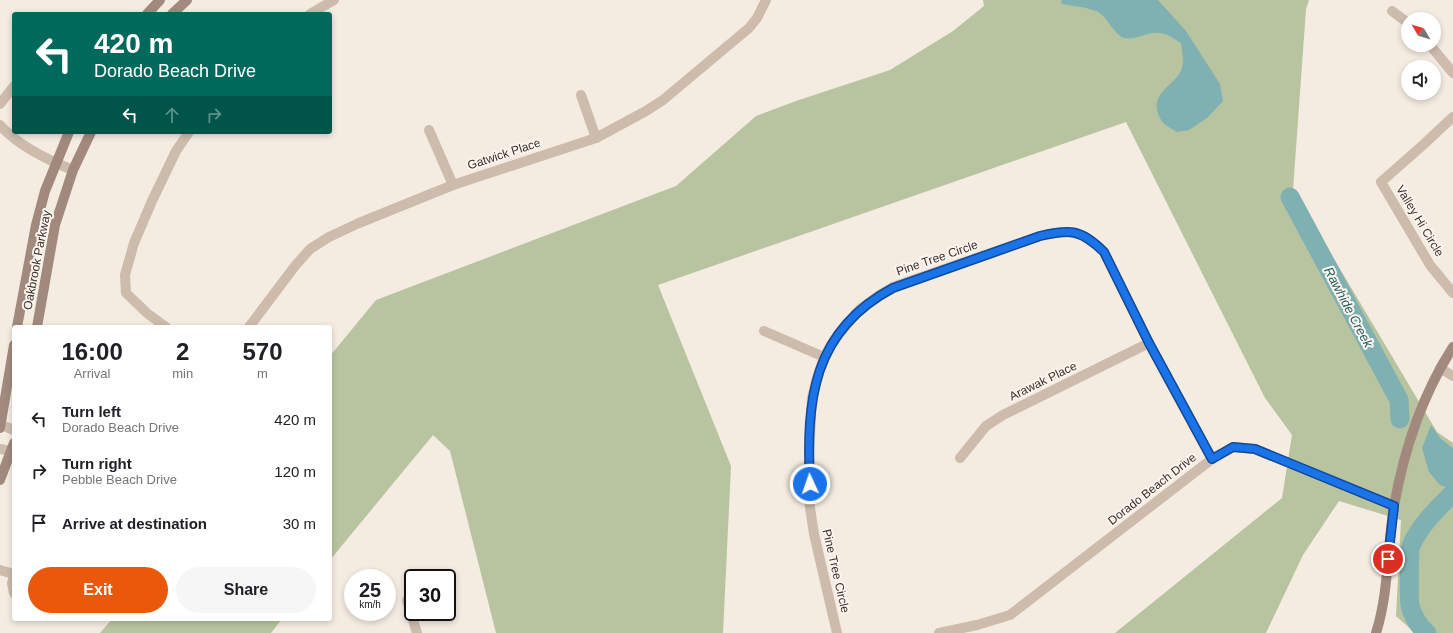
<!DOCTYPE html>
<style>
body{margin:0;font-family:Helvetica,sans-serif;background:#f6f6f6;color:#202124;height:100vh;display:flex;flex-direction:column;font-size:15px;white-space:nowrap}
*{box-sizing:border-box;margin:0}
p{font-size:13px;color:#757577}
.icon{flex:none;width:22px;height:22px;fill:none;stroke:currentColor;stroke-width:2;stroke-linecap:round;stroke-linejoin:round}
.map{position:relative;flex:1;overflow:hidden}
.details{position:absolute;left:12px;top:325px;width:320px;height:296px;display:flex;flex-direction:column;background:#fff;border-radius:4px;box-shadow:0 2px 6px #0003}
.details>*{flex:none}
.guide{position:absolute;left:12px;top:12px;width:320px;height:122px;border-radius:4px;box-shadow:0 2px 6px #0003;background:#00695c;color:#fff;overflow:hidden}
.needle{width:26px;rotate:308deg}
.fabs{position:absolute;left:1401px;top:12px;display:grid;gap:8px}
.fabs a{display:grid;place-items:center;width:40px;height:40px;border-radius:50%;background:#fff;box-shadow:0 2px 6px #0003;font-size:20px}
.speed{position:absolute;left:344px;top:569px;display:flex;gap:8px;font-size:20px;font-weight:700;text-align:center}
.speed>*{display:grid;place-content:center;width:52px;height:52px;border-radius:50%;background:#fff;box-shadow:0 2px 6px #0003;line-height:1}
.speed small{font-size:10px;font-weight:400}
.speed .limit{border:2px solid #111;border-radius:6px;background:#fff;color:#111}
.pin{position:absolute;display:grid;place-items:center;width:34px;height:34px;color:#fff;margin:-17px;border:2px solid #fff;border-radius:50%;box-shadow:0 1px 4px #0007}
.me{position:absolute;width:44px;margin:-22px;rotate:357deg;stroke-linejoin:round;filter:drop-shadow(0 0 3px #0008)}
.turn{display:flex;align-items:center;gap:14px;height:84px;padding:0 16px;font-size:18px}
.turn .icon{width:52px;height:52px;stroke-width:2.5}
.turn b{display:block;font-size:28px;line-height:34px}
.lanes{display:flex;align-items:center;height:38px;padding:0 16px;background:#0003;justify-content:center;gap:20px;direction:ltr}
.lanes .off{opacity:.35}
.eta{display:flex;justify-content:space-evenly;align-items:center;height:68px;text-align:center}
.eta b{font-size:24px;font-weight:800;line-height:28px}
.button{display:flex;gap:8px;margin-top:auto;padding:8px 16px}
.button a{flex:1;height:46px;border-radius:24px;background:#ea580c;color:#fff;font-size:16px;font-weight:800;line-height:46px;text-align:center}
.button a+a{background:#f6f6f6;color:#202124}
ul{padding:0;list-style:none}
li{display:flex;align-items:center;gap:12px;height:52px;padding:0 16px}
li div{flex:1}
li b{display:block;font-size:15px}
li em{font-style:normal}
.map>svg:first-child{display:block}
.green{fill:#b8c4a0}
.water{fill:#7fb0b2}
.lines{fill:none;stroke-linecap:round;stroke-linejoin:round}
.river{stroke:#7fb0b2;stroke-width:19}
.street{stroke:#cdbbac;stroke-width:10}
.secondary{stroke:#a18a7d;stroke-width:10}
.route-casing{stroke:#114b97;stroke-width:10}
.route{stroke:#1a73e8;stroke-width:7}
.labels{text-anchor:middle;stroke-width:4;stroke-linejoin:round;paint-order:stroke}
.street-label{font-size:12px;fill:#3b302b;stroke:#fbf5ee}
.water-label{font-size:13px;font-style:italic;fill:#1f5a5e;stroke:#fbf5ee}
</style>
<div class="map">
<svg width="1453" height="633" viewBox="0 0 1453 633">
<rect width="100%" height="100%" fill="#f4ebe1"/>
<!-- green -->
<g class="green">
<path d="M983,0H1309L1306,9L1293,190L1437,432L1453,443V633H1415L1396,616L1401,520L1339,501L1303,555L1266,633H1115L1282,498L1292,435L1265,398L1126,122L658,285L731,466L723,633H496L450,451L433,435L330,560V356L376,300L676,186L756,116L796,101L890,70L953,31L984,6Z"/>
<path d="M112,619H282L271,633H100Z"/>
</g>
<!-- water -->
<g class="water">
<path d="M1061,0H1158L1186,31L1220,84L1223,101L1207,118L1189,130L1177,132C1166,126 1160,123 1157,110C1154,90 1177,84 1182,68C1184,60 1182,51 1181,43C1164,32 1160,30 1141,36C1135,38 1131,39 1125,38C1114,36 1108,16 1096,11C1086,7 1073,6 1062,4Z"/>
<path d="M1431,425L1441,439L1453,448V489L1440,485L1429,472L1422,448Z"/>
</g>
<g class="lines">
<!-- river -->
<g class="river">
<path d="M1290,197L1399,400L1400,419"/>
<path d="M1427,633C1419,627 1412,615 1410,605C1409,600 1409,550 1411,546C1419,526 1438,508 1453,493"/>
</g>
<!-- street -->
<g class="street">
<path d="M1392,11L1408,23"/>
<path d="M310,14L334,0"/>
<path d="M1430,45L1453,73"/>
<path d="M581,95L596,138"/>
<path d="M0,104L14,86"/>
<path d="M1453,117L1423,145L1381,182L1430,265L1453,293"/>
<path d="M0,125C18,146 48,160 73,170"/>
<path d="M429,130L453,185"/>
<path d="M166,327L148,314L126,293L125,275L134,243L152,201L176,151L189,132"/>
<path d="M249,327L295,266L310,249L329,237L359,223L453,185L596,138L646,111L663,100L749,28L757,18L766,0"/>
<path d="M764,331L824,357"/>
<path d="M1440,368L1453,376"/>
<path d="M1,425L14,430"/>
<path d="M0,449L11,451"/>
<path d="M960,458L986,426L1003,415L1149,343"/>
<path d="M0,570L14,574"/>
<path d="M14,577L12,583L14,593"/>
<path d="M407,600L417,633"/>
<path d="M837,633L814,534L809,501L810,484L809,455L812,398L817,378L824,357L834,340L860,309L878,296L893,287L1040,236C1070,229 1082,230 1104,252L1149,343L1212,459"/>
<path d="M939,633L977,625L1010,615L1212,459L1233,447L1255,449L1394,506"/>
</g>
<!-- secondary -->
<g class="secondary">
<path d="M147,14L160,0"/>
<path d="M172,14L187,0"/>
<path d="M17,327L36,225L45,191L69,132"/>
<path d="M37,327L55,225L73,170L91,132"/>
<path d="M0,428L14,345"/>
<path d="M0,480L14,443"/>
<path d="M1376,633C1389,592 1387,548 1394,506C1404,450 1422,395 1453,347"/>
</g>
</g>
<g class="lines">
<!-- route casing -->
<g class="route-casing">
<path id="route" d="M810,484C806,401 812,331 893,288L1040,236C1070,229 1081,229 1104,252L1149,343L1212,459L1233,447L1255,449L1394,506L1388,559"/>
</g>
<!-- route -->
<use href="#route" class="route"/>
</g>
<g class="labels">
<!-- street labels -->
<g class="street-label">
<text transform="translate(504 154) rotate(-18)" y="4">Gatwick Place</text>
<text transform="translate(1420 221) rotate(59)" y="4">Valley Hi Circle</text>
<text transform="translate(937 258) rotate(-19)" y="4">Pine Tree Circle</text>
<text transform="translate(37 260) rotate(-79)" y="4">Oakbrook Parkway</text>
<text transform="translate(1043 381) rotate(-26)" y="4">Arawak Place</text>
<text transform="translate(1152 489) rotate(-38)" y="4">Dorado Beach Drive</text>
<text transform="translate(836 571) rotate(77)" y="4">Pine Tree Circle</text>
</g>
<!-- water labels -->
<g class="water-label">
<text transform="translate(1349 307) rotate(62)" y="5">Rawhide Creek</text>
</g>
</g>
</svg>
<div class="fabs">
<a><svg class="needle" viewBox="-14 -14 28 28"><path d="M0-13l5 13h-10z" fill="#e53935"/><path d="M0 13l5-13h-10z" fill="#757577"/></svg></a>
<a><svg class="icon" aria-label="sound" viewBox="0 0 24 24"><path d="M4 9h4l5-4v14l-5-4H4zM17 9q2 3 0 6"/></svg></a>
</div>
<div class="speed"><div>25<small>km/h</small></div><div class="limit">30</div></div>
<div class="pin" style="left:1388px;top:559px;background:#d93025"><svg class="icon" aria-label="arrive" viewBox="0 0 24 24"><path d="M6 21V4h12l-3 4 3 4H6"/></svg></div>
<svg class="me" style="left:810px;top:484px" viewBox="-20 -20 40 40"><circle r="17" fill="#1a73e8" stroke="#fff" stroke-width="3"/><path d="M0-11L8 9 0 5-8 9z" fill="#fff"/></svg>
<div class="guide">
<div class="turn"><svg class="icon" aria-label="left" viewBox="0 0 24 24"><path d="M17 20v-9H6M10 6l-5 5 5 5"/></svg><div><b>420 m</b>Dorado Beach Drive</div></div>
<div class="lanes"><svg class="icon" aria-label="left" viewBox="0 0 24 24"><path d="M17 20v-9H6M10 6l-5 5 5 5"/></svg><svg class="icon off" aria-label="ahead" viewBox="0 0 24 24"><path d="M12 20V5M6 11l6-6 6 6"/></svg><svg class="icon off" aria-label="right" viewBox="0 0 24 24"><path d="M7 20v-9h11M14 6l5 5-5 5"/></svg></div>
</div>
<section class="details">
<div class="eta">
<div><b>16:00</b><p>Arrival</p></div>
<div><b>2</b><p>min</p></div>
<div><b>570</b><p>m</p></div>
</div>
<ul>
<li><svg class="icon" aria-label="left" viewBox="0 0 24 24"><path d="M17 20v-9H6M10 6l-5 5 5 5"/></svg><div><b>Turn left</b><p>Dorado Beach Drive</p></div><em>420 m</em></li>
<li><svg class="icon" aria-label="right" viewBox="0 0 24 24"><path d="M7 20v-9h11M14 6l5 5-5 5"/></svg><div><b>Turn right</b><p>Pebble Beach Drive</p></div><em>120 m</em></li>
<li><svg class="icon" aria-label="arrive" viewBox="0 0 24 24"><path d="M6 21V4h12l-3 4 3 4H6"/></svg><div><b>Arrive at destination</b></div><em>30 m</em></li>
</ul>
<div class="button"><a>Exit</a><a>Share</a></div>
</section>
</div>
